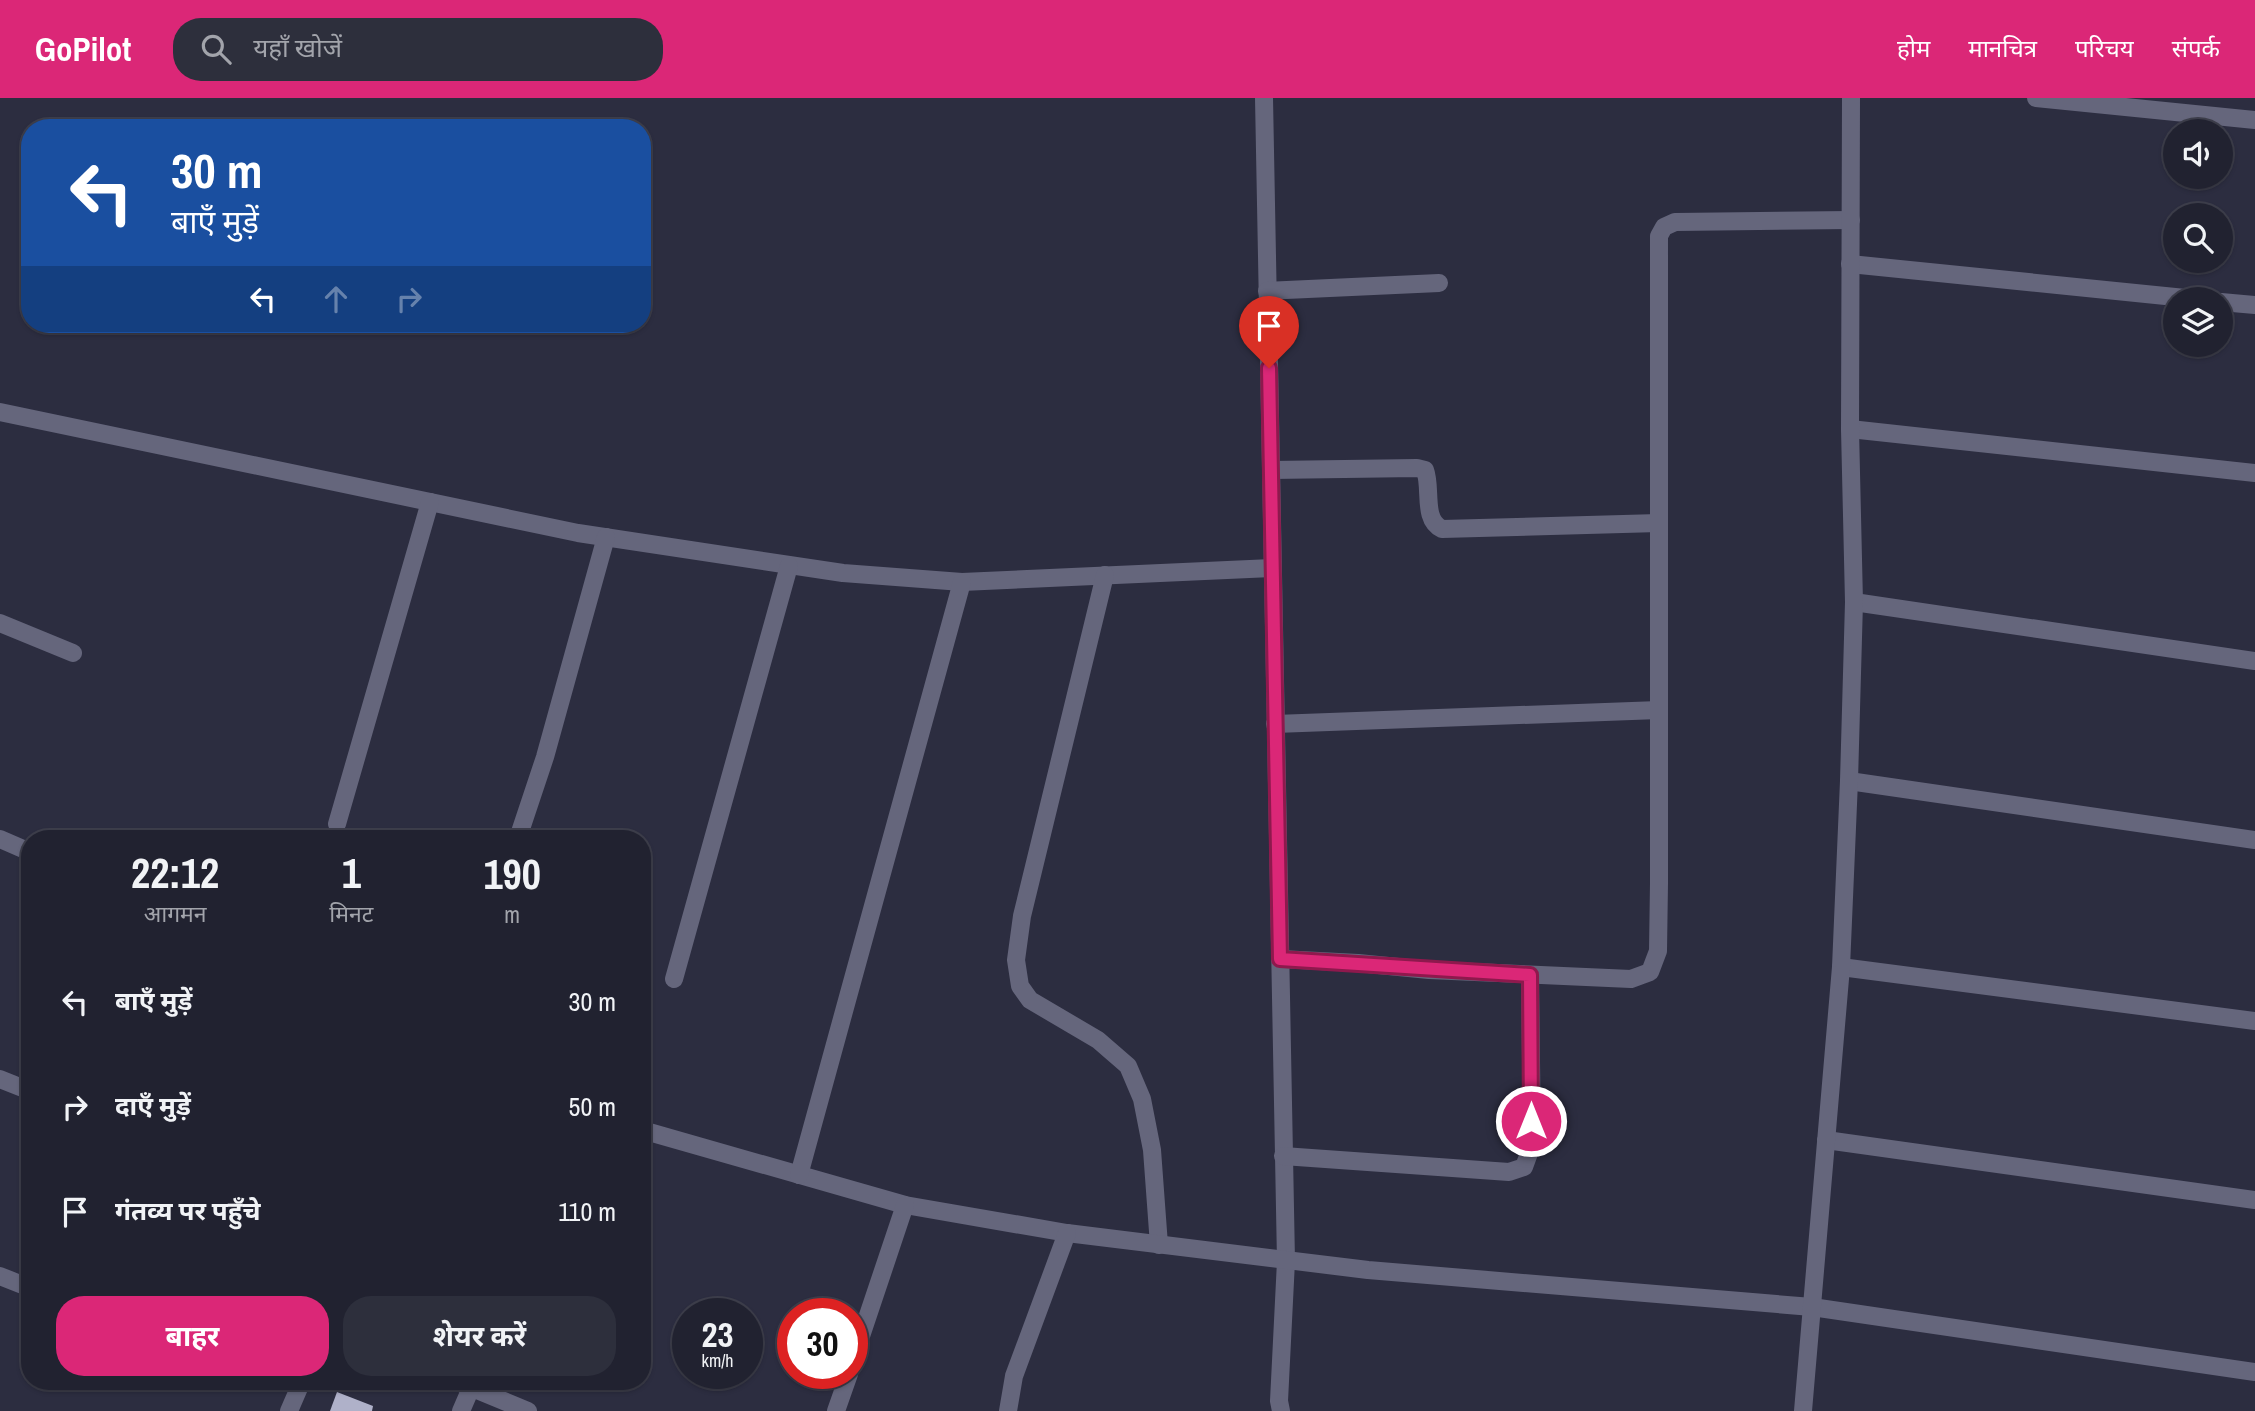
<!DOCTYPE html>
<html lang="hi">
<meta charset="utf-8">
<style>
body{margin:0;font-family:"Archivo Narrow","Noto Sans Devanagari",sans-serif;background:#2d2f3c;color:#f1f3f6;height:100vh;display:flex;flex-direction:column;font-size:26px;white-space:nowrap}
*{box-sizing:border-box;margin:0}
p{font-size:23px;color:#a2a4ab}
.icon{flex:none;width:38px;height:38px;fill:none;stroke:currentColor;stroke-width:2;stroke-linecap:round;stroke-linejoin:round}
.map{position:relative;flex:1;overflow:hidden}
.details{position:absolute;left:21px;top:732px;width:630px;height:560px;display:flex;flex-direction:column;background:#212230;border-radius:28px;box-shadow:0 2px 5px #0004,0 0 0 2px #3e3f4c}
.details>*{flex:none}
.top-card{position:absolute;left:21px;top:21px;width:630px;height:214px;border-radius:28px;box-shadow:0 2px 5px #0004,0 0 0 2px #3e3f4c;background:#1a4fa0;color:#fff;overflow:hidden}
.tools{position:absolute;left:2163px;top:21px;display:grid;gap:14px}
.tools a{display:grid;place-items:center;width:70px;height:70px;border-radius:50%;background:#212230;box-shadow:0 2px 5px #0004,0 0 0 2px #3e3f4c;font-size:35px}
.speed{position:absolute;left:672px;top:1200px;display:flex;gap:14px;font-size:35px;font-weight:700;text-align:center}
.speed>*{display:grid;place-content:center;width:91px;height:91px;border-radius:50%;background:#212230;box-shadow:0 2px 5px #0004,0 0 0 2px #3e3f4c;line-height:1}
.speed small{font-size:18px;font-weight:400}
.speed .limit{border:10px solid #d22;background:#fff;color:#111}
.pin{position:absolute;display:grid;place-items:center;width:60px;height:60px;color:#fff;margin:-72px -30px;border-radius:50% 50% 50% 0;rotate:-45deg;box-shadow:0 0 7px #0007}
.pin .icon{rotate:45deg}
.me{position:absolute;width:77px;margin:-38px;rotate:0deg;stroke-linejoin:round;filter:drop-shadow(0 0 5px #0008)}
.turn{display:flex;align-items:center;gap:24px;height:147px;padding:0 35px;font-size:32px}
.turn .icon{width:91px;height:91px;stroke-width:2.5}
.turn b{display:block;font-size:49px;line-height:60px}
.lanes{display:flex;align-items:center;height:66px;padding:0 35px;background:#0003;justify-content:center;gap:35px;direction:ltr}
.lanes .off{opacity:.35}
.eta{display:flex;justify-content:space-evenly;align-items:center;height:119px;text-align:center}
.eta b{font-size:42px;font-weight:700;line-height:49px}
.button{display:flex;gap:14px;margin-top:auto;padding:14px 35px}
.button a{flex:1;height:80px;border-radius:28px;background:#db2777;color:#fff;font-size:28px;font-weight:700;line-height:80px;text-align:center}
.button a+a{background:#2d2f3c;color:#f1f3f6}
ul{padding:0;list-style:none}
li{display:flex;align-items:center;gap:21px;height:105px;padding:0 35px}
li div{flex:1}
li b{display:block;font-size:26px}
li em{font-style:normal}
header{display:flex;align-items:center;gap:42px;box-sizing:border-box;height:98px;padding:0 35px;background:#db2777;color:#fff}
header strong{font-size:33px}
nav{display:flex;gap:38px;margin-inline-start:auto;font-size:24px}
.search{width:490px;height:63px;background:#2d2f3c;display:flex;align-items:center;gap:18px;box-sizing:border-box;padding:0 24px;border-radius:28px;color:#a2a4ab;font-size:26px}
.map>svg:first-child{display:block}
.building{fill:#afb1c9}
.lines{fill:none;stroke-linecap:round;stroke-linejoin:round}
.minor{stroke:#65667c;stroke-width:18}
.route-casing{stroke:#8e194d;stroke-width:18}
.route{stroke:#db2777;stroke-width:12}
</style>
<header>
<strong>GoPilot</strong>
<div class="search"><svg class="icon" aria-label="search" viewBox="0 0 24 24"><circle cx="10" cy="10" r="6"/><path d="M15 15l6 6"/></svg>यहाँ खोजें</div>
<nav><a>होम</a><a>मानचित्र</a><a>परिचय</a><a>संपर्क</a></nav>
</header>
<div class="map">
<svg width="2255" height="1313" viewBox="0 0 2255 1313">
<rect width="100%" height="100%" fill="#2c2d40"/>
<!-- building -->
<path class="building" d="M337,1294L373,1308L372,1313H330Z"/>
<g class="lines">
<!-- minor -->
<g class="minor">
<path d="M1264,0L1286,1163L1279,1303L1281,1313"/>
<path d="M2036,0L2255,22"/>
<path d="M1850,166L2195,201"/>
<path d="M1267,193L1439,185"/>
<path d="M2221,204L2255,207"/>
<path d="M0,314L578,435L843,475L962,484L1272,470"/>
<path d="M1850,331L2255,375"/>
<path d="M1271,372L1417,370L1425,372C1432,390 1422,422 1442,431L1659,425"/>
<path d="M1105,477L1022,818L1016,862L1020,888L1030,902L1098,942L1128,968L1142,1001L1152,1052L1159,1147"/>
<path d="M1854,504L2255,563"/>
<path d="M0,525L73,555"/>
<path d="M1275,626L1659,612"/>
<path d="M1849,683L2255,742"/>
<path d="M337,726L430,404"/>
<path d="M518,740L545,659L606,439"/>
<path d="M0,741L30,754"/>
<path d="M1280,861L1358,865L1429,872L1631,881L1650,874L1658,853L1659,785V138L1664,129L1675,124L1851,122"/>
<path d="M1841,869L2255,923"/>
<path d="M674,881L789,468"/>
<path d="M0,981L30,993"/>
<path d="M642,1032L905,1107L1067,1135L1368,1172L1812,1209L2255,1274"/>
<path d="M1826,1042L2255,1102"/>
<path d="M1283,1058L1509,1074L1524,1069L1532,1047L1530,877"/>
<path d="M799,1077L962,484"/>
<path d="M0,1178L30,1190"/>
<path d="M852,1265L905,1107"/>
<path d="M455,1283L528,1313"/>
<path d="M289,1313L302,1283"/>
<path d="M461,1313L474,1283"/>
<path d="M836,1313L849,1276"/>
<path d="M1008,1313L1014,1278L1067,1135"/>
<path d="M1803,1313L1841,869L1849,683L1854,504L1850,331L1851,0"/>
</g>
</g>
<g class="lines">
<!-- route casing -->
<g class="route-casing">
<path id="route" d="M1269,270L1280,861L1530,877L1531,1023"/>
</g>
<!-- route -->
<use href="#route" class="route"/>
</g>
</svg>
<div class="tools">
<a><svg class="icon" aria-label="sound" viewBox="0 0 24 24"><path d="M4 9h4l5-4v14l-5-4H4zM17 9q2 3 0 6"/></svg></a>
<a><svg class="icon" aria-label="search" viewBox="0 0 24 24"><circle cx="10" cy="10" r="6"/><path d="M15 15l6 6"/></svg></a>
<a><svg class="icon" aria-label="layers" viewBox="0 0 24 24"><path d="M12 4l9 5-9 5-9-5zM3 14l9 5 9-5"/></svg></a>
</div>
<div class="speed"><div>23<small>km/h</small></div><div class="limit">30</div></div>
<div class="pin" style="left:1269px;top:270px;background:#d93025"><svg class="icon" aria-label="arrive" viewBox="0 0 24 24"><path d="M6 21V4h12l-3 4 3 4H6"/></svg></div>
<svg class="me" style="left:1531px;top:1023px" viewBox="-20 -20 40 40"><circle r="17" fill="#db2777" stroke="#fff" stroke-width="3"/><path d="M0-11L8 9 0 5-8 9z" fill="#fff"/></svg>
<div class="top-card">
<div class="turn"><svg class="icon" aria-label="left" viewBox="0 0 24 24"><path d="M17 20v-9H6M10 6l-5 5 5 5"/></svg><div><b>30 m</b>बाएँ मुड़ें</div></div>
<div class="lanes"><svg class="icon" aria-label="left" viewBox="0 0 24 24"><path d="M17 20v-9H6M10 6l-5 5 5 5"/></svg><svg class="icon off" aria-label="ahead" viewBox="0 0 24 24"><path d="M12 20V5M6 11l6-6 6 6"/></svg><svg class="icon off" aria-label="right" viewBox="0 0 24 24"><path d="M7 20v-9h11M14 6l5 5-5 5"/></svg></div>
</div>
<section class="details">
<div class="eta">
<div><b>22:12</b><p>आगमन</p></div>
<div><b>1</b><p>मिनट</p></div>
<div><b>190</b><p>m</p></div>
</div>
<ul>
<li><svg class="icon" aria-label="left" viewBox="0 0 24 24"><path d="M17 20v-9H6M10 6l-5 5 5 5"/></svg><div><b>बाएँ मुड़ें</b></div><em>30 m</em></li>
<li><svg class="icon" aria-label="right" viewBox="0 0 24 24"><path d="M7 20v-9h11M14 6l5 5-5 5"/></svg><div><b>दाएँ मुड़ें</b></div><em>50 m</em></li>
<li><svg class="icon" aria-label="arrive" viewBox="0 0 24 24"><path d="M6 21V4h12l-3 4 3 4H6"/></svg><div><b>गंतव्य पर पहुँचे</b></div><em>110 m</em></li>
</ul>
<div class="button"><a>बाहर</a><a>शेयर करें</a></div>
</section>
</div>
